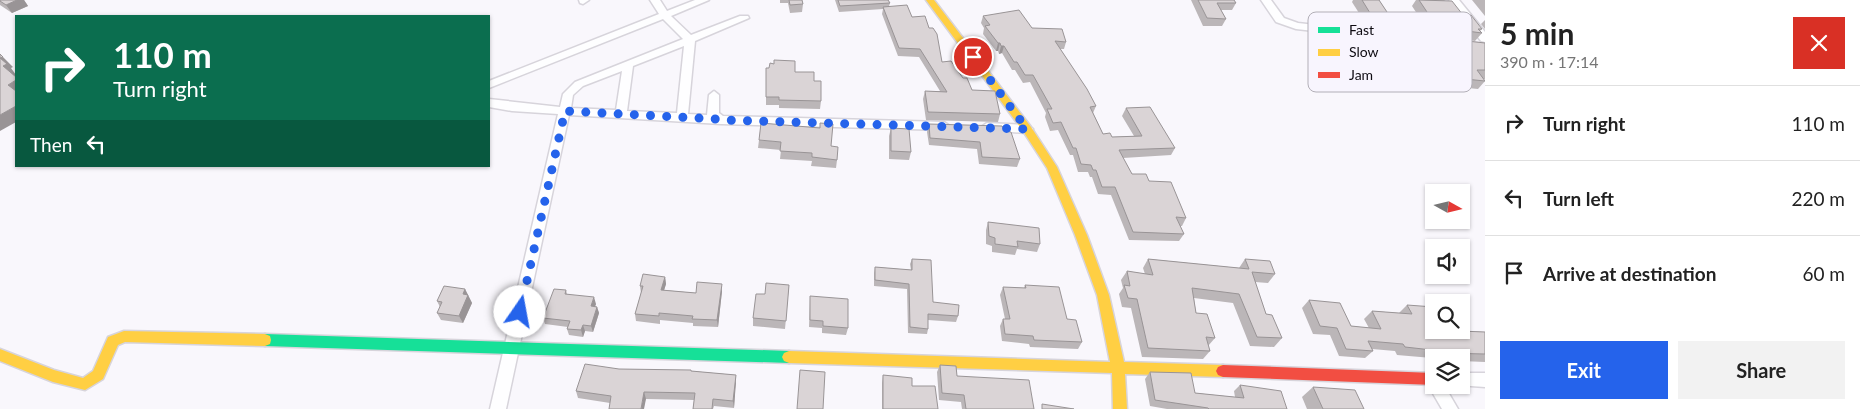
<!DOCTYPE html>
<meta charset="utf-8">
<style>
body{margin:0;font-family:Lato,sans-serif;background:#f2f2f2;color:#222;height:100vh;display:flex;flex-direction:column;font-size:19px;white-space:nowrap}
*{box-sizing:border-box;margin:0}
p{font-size:16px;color:#767676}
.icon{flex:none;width:28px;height:28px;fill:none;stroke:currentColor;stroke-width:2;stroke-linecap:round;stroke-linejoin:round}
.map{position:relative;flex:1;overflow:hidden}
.drawer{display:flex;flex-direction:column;background:#fff;width:375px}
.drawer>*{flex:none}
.banner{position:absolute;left:15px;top:15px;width:475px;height:152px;border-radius:0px;box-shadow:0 1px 4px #0004;background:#0b6e4f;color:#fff;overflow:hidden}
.needle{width:32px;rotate:98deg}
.tools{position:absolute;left:1425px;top:184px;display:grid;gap:10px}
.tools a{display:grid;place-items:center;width:45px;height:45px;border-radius:0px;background:#fff;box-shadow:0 1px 4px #0004;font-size:25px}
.pin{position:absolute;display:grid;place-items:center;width:42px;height:42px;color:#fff;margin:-21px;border:2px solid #fff;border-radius:50%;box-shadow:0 1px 5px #0007}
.me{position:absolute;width:55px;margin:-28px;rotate:12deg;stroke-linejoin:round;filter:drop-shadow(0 0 4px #0008)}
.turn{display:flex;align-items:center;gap:18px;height:105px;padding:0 15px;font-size:22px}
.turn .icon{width:65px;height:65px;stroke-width:2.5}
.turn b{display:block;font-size:35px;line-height:42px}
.then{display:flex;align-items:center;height:48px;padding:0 15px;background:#0003;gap:10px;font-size:19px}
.round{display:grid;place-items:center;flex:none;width:52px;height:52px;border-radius:0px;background:#f2f2f2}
.overview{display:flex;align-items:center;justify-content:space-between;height:85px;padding:0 15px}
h1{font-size:30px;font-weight:700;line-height:38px}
.cta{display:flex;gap:10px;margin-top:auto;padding:10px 15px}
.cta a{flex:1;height:58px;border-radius:0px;background:#2563eb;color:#fff;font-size:20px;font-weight:700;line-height:58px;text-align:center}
.cta a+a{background:#f2f2f2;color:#222}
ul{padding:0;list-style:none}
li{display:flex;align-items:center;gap:15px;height:75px;padding:0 15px;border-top:1px solid #e0e0e0}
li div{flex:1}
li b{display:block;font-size:19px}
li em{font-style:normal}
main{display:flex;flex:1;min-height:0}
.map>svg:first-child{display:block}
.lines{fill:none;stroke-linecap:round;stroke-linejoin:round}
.street-casing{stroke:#d7d4db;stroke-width:3}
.fast-casing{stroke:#d7d4db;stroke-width:3}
.slow-casing{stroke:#d7d4db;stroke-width:3}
.jam-casing{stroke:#d7d4db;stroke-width:3}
.street{fill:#fefeff;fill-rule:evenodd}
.fast{fill:#16e098;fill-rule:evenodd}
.slow{fill:#ffcf43;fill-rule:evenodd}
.jam{fill:#f24e42;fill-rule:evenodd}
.wall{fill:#bbb6b8}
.shaded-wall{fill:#999496}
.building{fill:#dad4d6;stroke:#999496}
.route{stroke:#2563eb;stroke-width:9;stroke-dasharray:0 16.2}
.key{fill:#f8f5fe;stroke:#b2afb7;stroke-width:1}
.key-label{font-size:14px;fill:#0e0b12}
</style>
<main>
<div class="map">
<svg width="1485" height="409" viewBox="0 0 1485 409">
<rect width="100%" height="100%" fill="#f9f7fc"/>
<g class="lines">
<!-- street casing -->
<g class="street-casing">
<g id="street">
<path d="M579,0H589L583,4L580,3Z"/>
<path d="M650,0H660L667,11L695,0H709L671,16L691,35L740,16H748L749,18L695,41L688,114L707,115L709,95L714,91L719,95V113L723,116L944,122L950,126L944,130L721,124L569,115L506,409H490L558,114L512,111L489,107V99L560,107L563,94L575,82L683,39L663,19L489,88V81L659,14ZM684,46L677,113L627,111L633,66ZM622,71L616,110L571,108L573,95L583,86Z"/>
<path d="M1261,0H1271L1284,18L1298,23L1485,44V50L1296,29L1276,22Z"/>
<path d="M1449,0H1459L1485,32V42L1481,41Z"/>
<path d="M987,123L1027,125L1033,129L1027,133L983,130L981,127Z"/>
<path d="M1461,373H1485V387L1457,385H1461Z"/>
<path d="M1434,379V385H1444L1458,409H1442L1428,385L1431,380Z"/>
</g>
</g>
<!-- fast casing -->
<g class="fast-casing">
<path id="fast" d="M265,334L789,351L794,353L796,357L794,361L789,363L265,346L260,344L259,340L260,336Z"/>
</g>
<!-- slow casing -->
<g class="slow-casing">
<g id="slow">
<path d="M926,0H934L1031,127L1057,167L1087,235L1109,295L1124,362L1223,365L1228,367L1230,371L1228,375L1223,377L1125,374L1127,409H1113L1112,373L789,363L784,361L782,357L784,353L789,351L1110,362L1097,295L1075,235L1047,168L1023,131Z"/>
<path d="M124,331L265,334L270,336L271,340L270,344L265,346L125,342L118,345L103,379L85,390L53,382L0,361V349L54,370L83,378L93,371L108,337Z"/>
</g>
</g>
<!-- jam casing -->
<g class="jam-casing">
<path id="jam" d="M1223,365L1434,373V385L1223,377L1218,375L1216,371L1218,367Z"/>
</g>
<!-- street -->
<use href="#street" class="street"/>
<!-- fast -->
<use href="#fast" class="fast"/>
<!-- slow -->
<use href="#slow" class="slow"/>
<!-- jam -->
<use href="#jam" class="jam"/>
</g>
<!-- wall -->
<g class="wall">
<path d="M0,0H24L28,6L12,13L0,5Z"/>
<path d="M780,0H802L803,4L802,12L790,13L788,3H780Z"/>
<path d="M835,0H888L890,3L889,6L912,17L929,28L942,62L972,90L1000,114L998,122L926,120L923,99L925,91H940L919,57L898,56L882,14L883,9L839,12Z"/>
<path d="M1191,0H1234L1236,3L1232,10H1221L1226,19L1222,26H1203Z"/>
<path d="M1353,0H1379L1389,15L1383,23L1364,21L1352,2Z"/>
<path d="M1416,0H1444L1482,29L1480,31L1482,33L1475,41L1431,35L1412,6Z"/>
<path d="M1472,0H1485V16Z"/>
<path d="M983,16L1032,28L1066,42L1064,49H1060L1096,106L1093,113L1103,134L1112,137L1134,136L1122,116L1126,108L1175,148L1171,155L1123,158L1132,174L1149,181L1186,218L1182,226H1180L1184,234L1179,241L1129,240L1111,195L1098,194L1092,177H1090L1088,172H1078L1073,155H1070L1058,130L1050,131L1045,117L1046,113L1030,82L1023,83L1015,70H1012L1002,53L999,54L998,51H996L983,34L984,28L981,23Z"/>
<path d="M1485,20V29L1481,24Z"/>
<path d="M1371,37L1400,51L1394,59L1374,58L1365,45Z"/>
<path d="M1449,39L1485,43V79H1484L1485,81L1478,89L1458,87L1442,65L1449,57L1443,47Z"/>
<path d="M766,68L795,72L814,81L821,101L820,109L779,108V105H766Z"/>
<path d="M929,124L1005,131L1020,159L1017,167L979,164L977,149L929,145L927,132Z"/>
<path d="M891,128L911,152L909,160L889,159V136Z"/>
<path d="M759,140L831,146L837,160L836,168L811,166L812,161L780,159L781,150L758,148Z"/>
<path d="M988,222L1040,244L1037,252L1017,249L1015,255L992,252V246L986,244V230Z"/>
<path d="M912,259L933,302L958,316L956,322L928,320V329L927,334L908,333L907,289L874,286V273L875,267L911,270L910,264Z"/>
<path d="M1148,259L1239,268L1245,259L1275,274L1268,283L1255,282L1266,314L1282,338L1274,347L1250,346L1233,303L1194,298L1196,313L1215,338L1208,346L1210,351L1203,359L1142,357L1131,308L1122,307L1119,294L1123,288L1121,280L1127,271L1145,274L1143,268Z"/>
<path d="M665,277L666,284L664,290L696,293L722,291L718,327L693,326V323L660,320V324L636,321L635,314L641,293L640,286Z"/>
<path d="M789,285L785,329L753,326V318Z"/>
<path d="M1025,285L1067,319L1082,342L1078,349L1030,347L1029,344L1002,341L1000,326L1003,319H1005L1000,295L1003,287L1024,288Z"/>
<path d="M465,289L472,303L463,323L441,320L437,313L440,307L437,301Z"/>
<path d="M566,290L567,294L596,304L595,306L597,307L599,313L593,332L585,331L583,337L569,335L567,329L568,327L545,324L543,318Z"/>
<path d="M810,296L848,328L846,335L822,333V328L809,327Z"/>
<path d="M1309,300L1351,326L1369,328L1364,319L1372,311L1399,313L1407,305L1451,330L1485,332V362L1461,361V358H1434V361L1432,358L1397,355L1395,351L1372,349L1373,351L1365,358L1339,356L1330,335L1313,334L1302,308Z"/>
<path d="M940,365L957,376L1034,409H962L961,402L939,400L937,372Z"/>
<path d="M619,369L691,371L736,375L734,408L714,406L713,409H693L694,400L646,399L610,403L578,398L576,391Z"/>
<path d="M1150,372L1195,393L1235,397L1234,391L1240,385L1287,409H1167L1150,406L1145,379Z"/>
<path d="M883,375L912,386L938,409H882V383Z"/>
<path d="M1313,387L1364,409H1307L1302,397Z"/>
</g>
<!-- shaded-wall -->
<g class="shaded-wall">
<path d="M17,0H24L28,6L12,13L6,5Z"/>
<path d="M998,43H1000L998,51H996Z"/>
<path d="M1001,46H1004L1002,53L999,54Z"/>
<path d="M3,57L13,67L11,68L16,75L12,77L3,66L0,58Z"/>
<path d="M16,80V95L8,85Z"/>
<path d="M16,106V122L0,131V115Z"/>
<path d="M665,277L666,284L662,297L661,290Z"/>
<path d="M722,284V291L718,327L717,320Z"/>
<path d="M465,289L472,303L463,323L459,316L463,294Z"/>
<path d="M594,297L596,304L593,312L591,306Z"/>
<path d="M597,307L599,313L593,332L591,326Z"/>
<path d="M583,325L585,331L583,337L581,330Z"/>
<path d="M736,375V382L734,408L733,401Z"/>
<path d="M644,392L646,399L644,409H641Z"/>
</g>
<!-- building -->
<g class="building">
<path d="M0,0H17L6,5L0,1Z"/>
<path d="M789,0H802L803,4L790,5Z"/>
<path d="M838,0H888L890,3L840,6Z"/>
<path d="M1198,0H1234L1236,3H1217L1226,19L1207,18Z"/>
<path d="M1362,0H1379L1389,15L1370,13Z"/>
<path d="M1419,0L1452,1L1463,15H1471L1482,29H1478L1482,33L1437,27Z"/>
<path d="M907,5L912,17L925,16L929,28H933L937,34L942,62L951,61L963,78H967L972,90L995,91L1000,114L928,112L925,91L947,92L920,49L899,48L883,7Z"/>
<path d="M1019,10L1032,28L1062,29L1066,42L1055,41L1087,89L1096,106L1090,107L1103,134L1110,133L1112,137L1142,136L1126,108L1150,107L1175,148L1119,150L1132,174H1146L1149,181L1171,182L1186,218L1176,217L1184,234L1133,232L1115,187H1102L1096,170H1093L1091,165L1081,164L1076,148H1073L1061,122L1053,123L1047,109H1052L1033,75H1025L1017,62H1014L1004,46H1001L1000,43H998L985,26L990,25L983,16Z"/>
<path d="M1449,39L1485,43V70H1477L1485,81L1465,79L1449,57L1462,58Z"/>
<path d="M0,54L3,57L0,58L7,64L3,66L16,77V80L8,85L16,91V106L0,115Z"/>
<path d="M774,60L795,61V72H814V81H821V101L779,100V97H766V68H769L770,63L774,64Z"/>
<path d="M761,123L820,128V123L833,124L831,146L838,147L837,160L812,157V153L780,151L781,142L759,140Z"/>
<path d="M929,124L1002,126L1005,131L1011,132L1020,159L982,157L980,142L930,138Z"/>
<path d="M891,128L909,129L911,152L891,151Z"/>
<path d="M988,222L1039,228L1040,244L1017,241L1018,247L995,244V238L989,236Z"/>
<path d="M912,259L931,260L933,302L959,305L958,316L928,314V329L910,327L909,284L875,280V267L912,270Z"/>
<path d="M1148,259L1249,269L1245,259L1270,261L1275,274L1252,272L1266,314L1272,315L1282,338L1257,337L1239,294L1192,288L1196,313L1207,314L1215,338L1206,337L1210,351L1148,348L1137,299L1128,298L1124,285L1130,286L1127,271L1153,275Z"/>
<path d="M643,274L665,277L661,290L696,293L697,282L722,284L717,320L692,319L693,316L659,313V316L635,314L643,286H640Z"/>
<path d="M766,283L789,285L786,321L753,318L756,294H765Z"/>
<path d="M1025,285L1059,287L1067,319L1076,320L1082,342L1034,340L1033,336L1005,334L1003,319H1010L1003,287L1026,288Z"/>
<path d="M444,286L465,289L463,294L468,295L459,316L437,313L442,302L437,301Z"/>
<path d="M554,289L566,290L565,294L594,297L591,306L597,307L591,326L583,325L581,330L567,329L570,321L543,318Z"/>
<path d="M810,296L848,299V328L823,326V321L810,320Z"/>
<path d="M1309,300L1340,303L1351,326L1381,329L1372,311L1412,314L1407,305L1434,307V330L1485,332V354L1442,353L1441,351L1405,347L1403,344L1368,341L1373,351L1346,349L1337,328L1320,326Z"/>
<path d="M585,364L619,369L691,370V371L736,375L733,401L713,399L712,409H693L695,393L644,392L641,409H609L611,396L576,391Z"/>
<path d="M940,365L956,366L957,376L1029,380L1034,409H966L964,395L942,393Z"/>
<path d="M800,370L825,372L823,409H797Z"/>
<path d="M1150,372L1191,373L1195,393L1244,398L1240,385L1281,391L1287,409H1209L1208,408L1155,400Z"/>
<path d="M883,375L912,378V386H935L938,409H883Z"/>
<path d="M1313,387L1355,390L1364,409H1323Z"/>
<path d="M1042,404L1074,409H1042Z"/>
</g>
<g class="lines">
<!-- route -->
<path class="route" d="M520,312L565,111L716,119L721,120L1027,129L973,57"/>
</g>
<!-- legend -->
<rect x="1308" y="12" width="164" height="80" rx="8" class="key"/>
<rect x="1318" y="27" width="22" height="6" fill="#16e098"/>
<rect x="1318" y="49" width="22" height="7" fill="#ffcf43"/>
<rect x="1318" y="72" width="22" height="6" fill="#f24e42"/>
<g class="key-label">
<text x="1349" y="35">Fast</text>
<text x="1349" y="57">Slow</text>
<text x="1349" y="80">Jam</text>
</g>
</svg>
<div class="tools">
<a><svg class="needle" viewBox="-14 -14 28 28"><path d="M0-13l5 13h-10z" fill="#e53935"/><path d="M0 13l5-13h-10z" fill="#767676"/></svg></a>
<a><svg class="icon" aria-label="sound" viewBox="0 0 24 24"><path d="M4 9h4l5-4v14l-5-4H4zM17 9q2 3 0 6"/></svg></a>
<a><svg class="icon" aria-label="search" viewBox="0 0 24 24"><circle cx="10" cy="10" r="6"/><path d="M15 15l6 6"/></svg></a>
<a><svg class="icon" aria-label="layers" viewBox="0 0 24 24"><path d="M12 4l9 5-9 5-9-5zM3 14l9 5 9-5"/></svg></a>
</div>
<div class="pin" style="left:973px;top:57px;background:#d93025"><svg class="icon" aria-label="arrive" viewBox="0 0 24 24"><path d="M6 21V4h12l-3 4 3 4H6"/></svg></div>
<svg class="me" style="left:520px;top:312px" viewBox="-20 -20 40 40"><circle r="19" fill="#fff"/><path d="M0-13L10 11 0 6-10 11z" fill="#2563eb"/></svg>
<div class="banner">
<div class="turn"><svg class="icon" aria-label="right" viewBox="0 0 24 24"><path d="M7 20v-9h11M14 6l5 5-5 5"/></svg><div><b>110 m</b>Turn right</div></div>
<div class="then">Then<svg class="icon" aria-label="left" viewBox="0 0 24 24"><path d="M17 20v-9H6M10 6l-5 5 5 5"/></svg></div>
</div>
</div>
<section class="drawer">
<div class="overview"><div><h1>5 min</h1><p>390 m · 17:14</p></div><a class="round" style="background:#d93025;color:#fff"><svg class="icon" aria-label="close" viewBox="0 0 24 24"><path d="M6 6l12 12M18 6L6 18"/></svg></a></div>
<ul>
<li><svg class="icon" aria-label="right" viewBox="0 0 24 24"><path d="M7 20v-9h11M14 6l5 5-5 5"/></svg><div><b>Turn right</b></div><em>110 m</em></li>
<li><svg class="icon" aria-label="left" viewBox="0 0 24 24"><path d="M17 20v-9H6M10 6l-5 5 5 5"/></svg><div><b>Turn left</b></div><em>220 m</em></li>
<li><svg class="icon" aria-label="arrive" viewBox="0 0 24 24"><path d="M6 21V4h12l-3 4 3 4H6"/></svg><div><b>Arrive at destination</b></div><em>60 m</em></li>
</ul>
<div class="cta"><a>Exit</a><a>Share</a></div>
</section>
</main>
